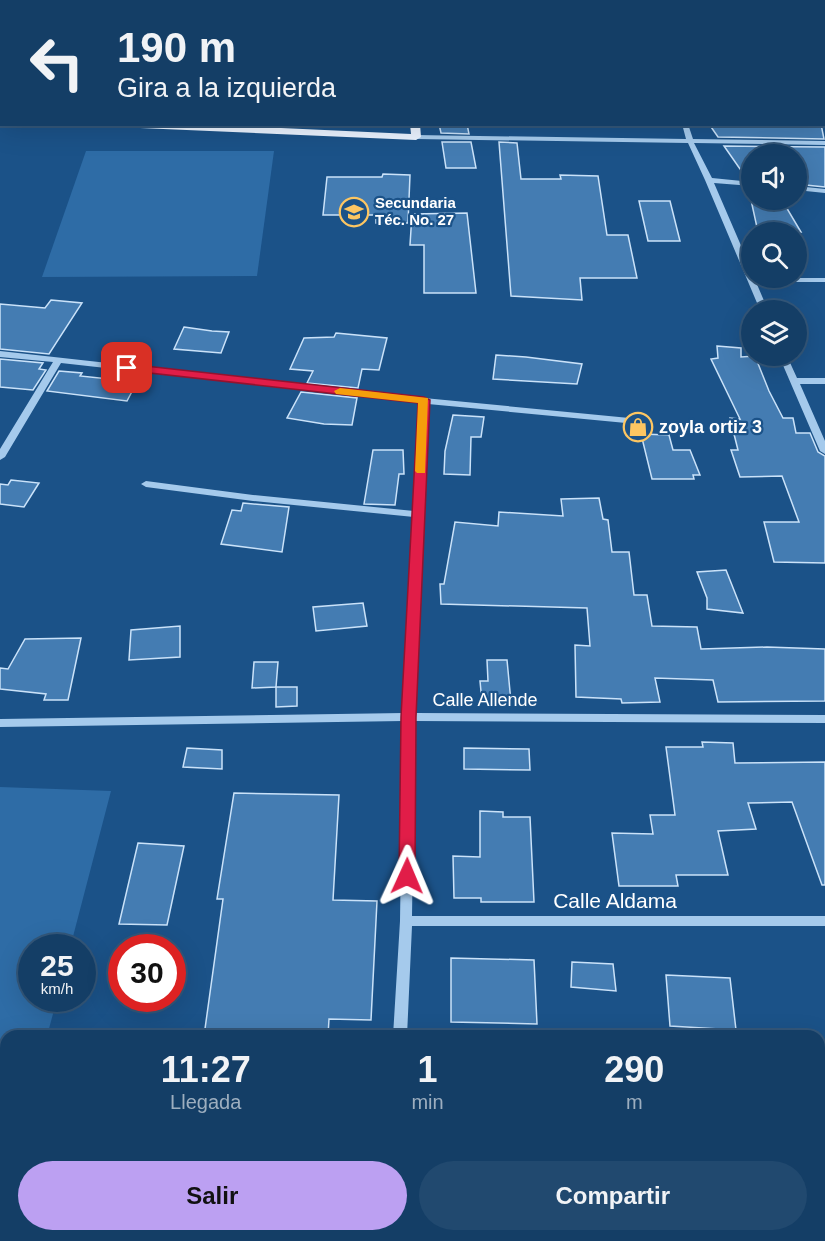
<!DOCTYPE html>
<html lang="es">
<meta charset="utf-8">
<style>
body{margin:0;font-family:Helvetica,sans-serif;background:#21496f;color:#f1f3f6;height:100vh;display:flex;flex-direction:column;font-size:22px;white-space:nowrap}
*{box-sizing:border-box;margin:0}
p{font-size:20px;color:#9daebf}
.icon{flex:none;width:33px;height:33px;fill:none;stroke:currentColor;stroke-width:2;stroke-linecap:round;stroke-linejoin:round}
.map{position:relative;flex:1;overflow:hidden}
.panel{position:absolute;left:0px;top:1030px;width:825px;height:212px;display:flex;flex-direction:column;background:#143e66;border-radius:18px 18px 0 0;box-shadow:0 6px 24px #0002,0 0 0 2px #33577a}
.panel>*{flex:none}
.hud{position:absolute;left:0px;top:0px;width:825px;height:126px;box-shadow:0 6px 24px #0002,0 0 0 2px #33577a;background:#143e66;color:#f1f3f6;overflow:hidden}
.buttons{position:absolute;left:741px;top:144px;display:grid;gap:12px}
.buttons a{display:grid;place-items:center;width:66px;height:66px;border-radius:50%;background:#143e66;box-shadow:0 6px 24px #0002,0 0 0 2px #33577a;font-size:30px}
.speed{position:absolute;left:18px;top:934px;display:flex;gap:12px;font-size:30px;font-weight:700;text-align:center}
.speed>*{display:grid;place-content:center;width:78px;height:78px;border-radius:50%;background:#143e66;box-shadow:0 6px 24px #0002,0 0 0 2px #33577a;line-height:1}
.speed small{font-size:15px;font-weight:400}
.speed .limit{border:9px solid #d22;background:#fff;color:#111}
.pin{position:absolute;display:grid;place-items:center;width:51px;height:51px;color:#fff;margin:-26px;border-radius:12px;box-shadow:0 3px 9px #0006}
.me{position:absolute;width:66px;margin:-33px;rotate:1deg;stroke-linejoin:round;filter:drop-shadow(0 0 4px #0008)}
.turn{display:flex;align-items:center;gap:21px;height:126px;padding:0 18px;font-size:27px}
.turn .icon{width:78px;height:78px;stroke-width:2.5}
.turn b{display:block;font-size:42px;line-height:51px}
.eta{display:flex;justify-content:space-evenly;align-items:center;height:102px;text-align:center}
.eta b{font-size:36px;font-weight:800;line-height:42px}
.cta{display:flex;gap:12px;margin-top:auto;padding:12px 18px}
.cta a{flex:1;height:69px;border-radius:36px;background:#bca0f2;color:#111;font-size:24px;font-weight:800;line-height:69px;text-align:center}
.cta a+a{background:#21496f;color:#f1f3f6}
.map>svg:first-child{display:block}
.green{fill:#2e6ca6}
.building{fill:#447cb2;stroke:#cae2f9;stroke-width:1.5}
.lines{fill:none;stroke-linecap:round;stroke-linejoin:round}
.minor{fill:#a5caec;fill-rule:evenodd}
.major{fill:#eaf3ff;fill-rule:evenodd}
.route{fill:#e11d48;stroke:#92132f;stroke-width:1.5}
.slow{fill:#f59e0b}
.labels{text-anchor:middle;stroke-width:4.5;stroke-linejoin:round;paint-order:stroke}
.far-poi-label{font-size:15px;font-weight:bold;fill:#fff;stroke:#1b5288;text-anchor:start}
.poi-label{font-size:18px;font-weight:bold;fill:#fff;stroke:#1b5288;text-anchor:start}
.street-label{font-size:18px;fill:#fff;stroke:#1b5288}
.near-street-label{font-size:21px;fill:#fff;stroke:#1b5288}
</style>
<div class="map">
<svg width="825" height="1241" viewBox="0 0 825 1241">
<rect width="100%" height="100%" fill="#1b5288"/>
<!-- green -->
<g class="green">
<path d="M86,151H274L257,276L42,277Z"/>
<path d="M0,787L111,791L70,948H32V999H57L47,1036H6V1191L0,1214Z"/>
</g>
<!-- building -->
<g class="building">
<path d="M439,124H467L469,134L441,133Z"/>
<path d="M709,124H821L824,139L718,137Z"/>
<path d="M442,142H471L476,168H446Z"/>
<path d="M499,142L517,143L521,179H561L560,175L598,176L607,235H628L637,278H580L582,300L511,296Z"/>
<path d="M724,146L825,147V187L796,184V154H752V180L747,179Z"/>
<path d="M383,174L410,175L408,223H376V215H323L327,177H382Z"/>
<path d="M751,200H782L801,232H758Z"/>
<path d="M639,201H670L680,241H648Z"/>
<path d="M467,213L476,293H424V245H410L412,214Z"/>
<path d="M51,300L82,303L49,354L0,349V304L45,308Z"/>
<path d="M184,327L212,331L229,332L221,353L174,349Z"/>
<path d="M336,333L387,338L379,370L362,369L358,388L307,383L313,371L290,369L304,338L334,337Z"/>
<path d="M717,346L741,348V357L755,356L769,391L783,418H793L796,433H810L818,452L825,456V563L774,562L764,522H799L782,476L740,477L731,450H738L730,418L740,419L711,359L718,358Z"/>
<path d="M496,355L526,357L582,364L577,384L493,379Z"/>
<path d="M0,359L43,363L39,369L46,370L33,390L0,387Z"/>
<path d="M59,371L82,373L80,376L137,382L127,401L47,391Z"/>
<path d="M301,392L357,398L352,425L324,424L287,418Z"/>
<path d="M453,415L484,417L481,437H471L470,475L444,474L445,451Z"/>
<path d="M641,434L669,435L673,450H690L700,475H693L694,479H652Z"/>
<path d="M373,450H403L404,474H399L395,505L364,504Z"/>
<path d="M11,480L39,483L24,507L0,504V484L8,485Z"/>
<path d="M599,498L603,519L608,520L612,552H629L634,595H647L652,626L697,627L701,649L767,647L825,649V701L718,702L713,680L655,678L660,702L622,703L621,699L576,697L575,645L590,646L587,608L441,604L440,584H444L455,522L498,526L499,512L563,516L561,499Z"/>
<path d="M243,503L289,507L282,552L221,544L232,510L241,511Z"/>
<path d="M726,570L743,613L707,609V598L697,572Z"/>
<path d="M363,603L367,626L316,631L313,607Z"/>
<path d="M180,626V657L129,660L131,630Z"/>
<path d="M81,638L68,700H44L46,694L0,689V668L8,669L25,639Z"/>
<path d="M487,660H507L511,702H482L480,681H488Z"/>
<path d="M254,662H278L276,687L252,688Z"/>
<path d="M276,687H297V706L276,707Z"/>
<path d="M702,742L733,743L735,763L825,762V885H822L792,802L748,803L756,829L718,831L728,875H676L678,886H619L612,833L653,834L650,815H675L666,747H703Z"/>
<path d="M187,748L222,750V769L183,767Z"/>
<path d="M464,748L529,749L530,770L464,769Z"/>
<path d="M234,793L339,795L333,900L377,901L371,1020L329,1019L328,1036H204L223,899H217Z"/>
<path d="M480,811L503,812V817H530L534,902H481V898H454L453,856L480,857Z"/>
<path d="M138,843L184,846L167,925L119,924Z"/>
<path d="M451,958L534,960L537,1024L451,1022Z"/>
<path d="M572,962L613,964L616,991L571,987Z"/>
<path d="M666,975L730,978L736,1030L670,1026Z"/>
</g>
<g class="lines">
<!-- minor -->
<g class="minor">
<path d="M62,0H68L61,2Z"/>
<path d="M171,0H177L170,2Z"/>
<rect x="275" y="0" width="6" height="2"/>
<rect x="0" y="2" width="2" height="4"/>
<rect x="0" y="41" width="2" height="4"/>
<path d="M2,63V68L0,69V64Z"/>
<path d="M682,124H688L693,139L825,141V145L694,143L712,178L752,182V186L714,183L752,271V278H825V282H756L768,310H760L705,180L688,143L416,139L413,137L416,135L686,139Z"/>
<path d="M796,186L825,189V193L796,190Z"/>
<path d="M0,351L424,398L650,420L651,422L647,425L428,404L415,713L825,715V723L415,721L412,916H825V926H412L407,1036H393L400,921L403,721L0,727V719L404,713L414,517L253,501L146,487L141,484L146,481L253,495L414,511L419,403L61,363L5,457L0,460V449L53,362L0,357Z"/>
<path d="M779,356H787L797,378H825V384H800L825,441V454L820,451Z"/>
<rect x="383" y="1236" width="16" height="5"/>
</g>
<!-- major -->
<g class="major">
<rect x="403" y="0" width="8" height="2"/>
<rect x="0" y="109" width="2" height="6"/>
<path d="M113,124H194L411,134L410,124H420L421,137L416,140L117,127Z"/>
</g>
</g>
<!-- route -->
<path class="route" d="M127,364L424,397L430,400L416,717L415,876L412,880L407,882L401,880L399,876L401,717L418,403L123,370V365Z"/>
<!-- slow -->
<path class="slow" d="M340,388L428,398L425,473H417L415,471L418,403L336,394L334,391Z"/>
<!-- icons -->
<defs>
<g id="school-ring" transform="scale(1.5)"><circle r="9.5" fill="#1b5288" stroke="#fdc662" stroke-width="1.5"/><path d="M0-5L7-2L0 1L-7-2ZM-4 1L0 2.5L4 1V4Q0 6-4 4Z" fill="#fdc662"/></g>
<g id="shop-ring" transform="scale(1.5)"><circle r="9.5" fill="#1b5288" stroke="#fdc662" stroke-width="1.5"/><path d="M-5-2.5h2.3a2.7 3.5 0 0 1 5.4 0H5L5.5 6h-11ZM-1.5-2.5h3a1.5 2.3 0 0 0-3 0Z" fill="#fdc662"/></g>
</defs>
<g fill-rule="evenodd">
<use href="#school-ring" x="354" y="212"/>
<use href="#shop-ring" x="638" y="427"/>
</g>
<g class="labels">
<!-- far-poi labels -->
<g class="far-poi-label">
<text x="375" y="208">Secundaria<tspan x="375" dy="17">Téc. No. 27</tspan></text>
</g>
<!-- poi labels -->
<g class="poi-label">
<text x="659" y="433">zoyla ortiz 3</text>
</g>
<!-- street labels -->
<g class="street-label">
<text x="485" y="706">Calle Allende</text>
</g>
<!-- near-street labels -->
<g class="near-street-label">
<text x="615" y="908">Calle Aldama</text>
</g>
</g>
</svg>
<div class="buttons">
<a><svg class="icon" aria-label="sound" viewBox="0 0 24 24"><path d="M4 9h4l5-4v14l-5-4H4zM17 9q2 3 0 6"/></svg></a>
<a><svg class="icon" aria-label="search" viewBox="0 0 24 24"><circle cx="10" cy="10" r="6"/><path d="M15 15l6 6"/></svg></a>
<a><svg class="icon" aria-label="layers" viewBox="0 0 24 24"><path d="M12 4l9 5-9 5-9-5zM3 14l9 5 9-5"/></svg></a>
</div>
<div class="speed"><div>25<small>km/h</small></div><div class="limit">30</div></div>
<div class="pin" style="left:127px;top:368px;background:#d93025"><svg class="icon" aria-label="arrive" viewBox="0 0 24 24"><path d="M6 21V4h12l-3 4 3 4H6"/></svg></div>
<svg class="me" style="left:407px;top:876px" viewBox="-20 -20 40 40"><path d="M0-17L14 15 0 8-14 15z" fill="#e11d48" stroke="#fff" stroke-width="4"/></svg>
<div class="hud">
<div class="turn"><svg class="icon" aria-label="left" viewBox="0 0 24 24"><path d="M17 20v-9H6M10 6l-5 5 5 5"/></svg><div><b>190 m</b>Gira a la izquierda</div></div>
</div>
<section class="panel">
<div class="eta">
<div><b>11:27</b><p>Llegada</p></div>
<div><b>1</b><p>min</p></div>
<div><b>290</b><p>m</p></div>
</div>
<div class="cta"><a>Salir</a><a>Compartir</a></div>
</section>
</div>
